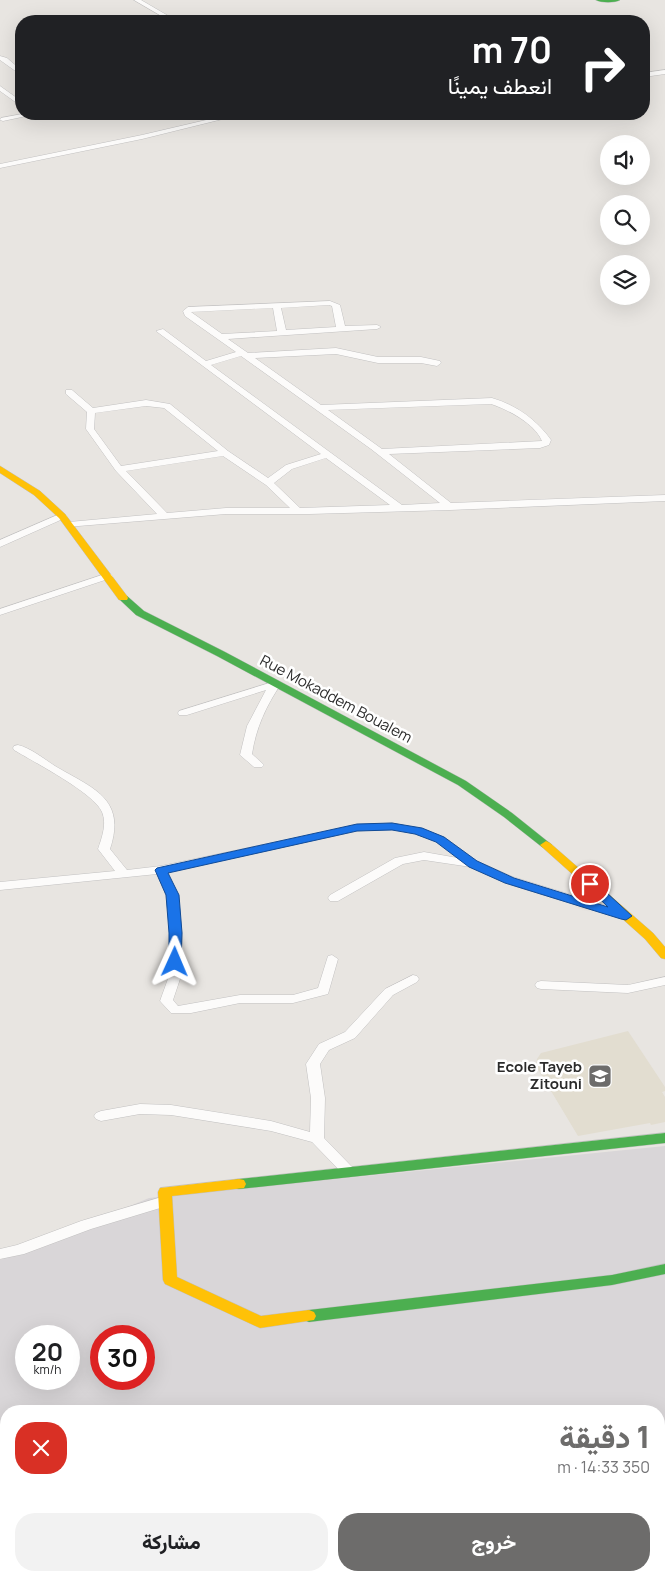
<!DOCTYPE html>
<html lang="ar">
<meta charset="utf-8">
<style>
body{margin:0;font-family:Manrope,Vazirmatn,sans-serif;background:#f2f2f2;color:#202124;direction:rtl;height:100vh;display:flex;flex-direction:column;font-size:19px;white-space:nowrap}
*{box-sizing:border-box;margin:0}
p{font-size:16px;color:#757577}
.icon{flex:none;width:28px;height:28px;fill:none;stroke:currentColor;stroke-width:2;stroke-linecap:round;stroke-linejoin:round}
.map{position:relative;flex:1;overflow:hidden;direction:ltr}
.panel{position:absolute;left:0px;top:1405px;width:665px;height:176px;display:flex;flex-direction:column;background:#fff;border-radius:20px 20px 0 0;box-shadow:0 5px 20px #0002;direction:rtl}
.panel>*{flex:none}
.top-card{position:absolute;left:15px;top:15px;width:635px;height:105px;border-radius:20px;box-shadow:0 5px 20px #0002;direction:rtl;background:#202124;color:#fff;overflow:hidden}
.controls{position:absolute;left:600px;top:135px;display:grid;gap:10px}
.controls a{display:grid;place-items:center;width:50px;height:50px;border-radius:50%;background:#fff;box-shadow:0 5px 20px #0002;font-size:25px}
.speed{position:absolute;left:15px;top:1325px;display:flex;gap:10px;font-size:25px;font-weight:700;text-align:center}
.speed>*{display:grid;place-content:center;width:65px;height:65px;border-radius:50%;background:#fff;box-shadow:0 5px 20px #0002;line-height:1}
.speed small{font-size:12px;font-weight:400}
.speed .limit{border:8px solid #d22;background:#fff;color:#111}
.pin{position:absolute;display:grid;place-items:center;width:42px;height:42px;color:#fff;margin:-21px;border:2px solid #fff;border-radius:50%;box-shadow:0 1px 5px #0007}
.me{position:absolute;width:55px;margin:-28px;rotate:1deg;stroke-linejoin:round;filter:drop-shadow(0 0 4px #0008)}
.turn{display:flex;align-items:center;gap:18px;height:105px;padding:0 15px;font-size:22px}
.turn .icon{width:65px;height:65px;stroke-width:2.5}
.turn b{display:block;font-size:35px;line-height:42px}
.round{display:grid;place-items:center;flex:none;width:52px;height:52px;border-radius:20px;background:#f2f2f2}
.overview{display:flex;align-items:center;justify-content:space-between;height:85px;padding:0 15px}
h1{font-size:30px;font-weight:800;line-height:38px;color:#6d6c6b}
.primary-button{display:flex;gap:10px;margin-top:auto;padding:10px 15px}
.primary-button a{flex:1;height:58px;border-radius:20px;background:#6d6c6b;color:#fff;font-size:20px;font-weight:800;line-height:58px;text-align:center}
.primary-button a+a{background:#f2f2f2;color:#202124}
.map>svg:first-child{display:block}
.industrial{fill:#d9d6d8;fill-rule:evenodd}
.education{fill:#e2ddd0}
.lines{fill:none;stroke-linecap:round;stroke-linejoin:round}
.street-casing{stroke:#c2c1c1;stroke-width:1}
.fast-casing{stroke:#c2c1c1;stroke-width:1}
.slow-casing{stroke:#c2c1c1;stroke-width:1}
.jam-casing{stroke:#c2c1c1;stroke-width:1}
.street{fill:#fcfbfa;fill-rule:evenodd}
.fast{fill:#4caf50;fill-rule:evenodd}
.slow{fill:#ffc107;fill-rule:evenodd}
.jam{fill:#c62828;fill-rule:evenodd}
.route{fill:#1a73e8;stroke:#114b97}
.labels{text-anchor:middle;stroke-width:5;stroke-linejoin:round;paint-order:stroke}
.street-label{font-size:15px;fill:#2b2b2b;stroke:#fff}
.poi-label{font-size:15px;font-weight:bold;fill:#2b2b2b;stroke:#fff;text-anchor:end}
</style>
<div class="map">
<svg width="665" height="1581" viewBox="0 0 665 1581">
<rect width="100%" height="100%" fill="#e8e5e1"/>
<!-- industrial -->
<path class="industrial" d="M665,1146V1482L659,1483V1411H6V1442L0,1440V1260L149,1198ZM26,1336H69V1379H26ZM101,1336H144V1379H101Z"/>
<!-- education -->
<path class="education" d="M628,1031L665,1087V1091L662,1092L665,1097V1122L651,1125L650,1123L578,1136L536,1066L537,1059L541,1053Z"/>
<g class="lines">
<!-- street casing -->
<g class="street-casing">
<g id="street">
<path d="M134,0H141L177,21H170Z"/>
<path d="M0,56L7,58L21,70V75L0,60Z"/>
<path d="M665,70V74L644,77V73Z"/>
<path d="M0,86L21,101V106L0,91Z"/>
<path d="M22,114H36L3,121L0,120L1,118Z"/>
<path d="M232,114H243L142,139L0,168V164L142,135Z"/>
<path d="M330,301L340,305L345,326L377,325L381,327L377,329L228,339L248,353L336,348L378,357H421L440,361L441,363L437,366L421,363H378L336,354L255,358L321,405L492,398C516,405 537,420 551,440L549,445L540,448L389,454L451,503L665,495V501L450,510L309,514H226L66,527V523L69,522L157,514L116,471L86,429L87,412L66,394V390H72L93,408L146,400L170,404L228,451L268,478L286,465L321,454L156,331L163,329L206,361L236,352L185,316L183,311L188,307ZM329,305L332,306L336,327L286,330L281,308ZM273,308L277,331L222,334L191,312ZM241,356L371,449L440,503L402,505L211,365ZM491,404C509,410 535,424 542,441L382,449L328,410ZM146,406L164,408L218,451L121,466L94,429L95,413ZM223,456L266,485L290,508H226L167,513L126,471ZM326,458L390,505L300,508L274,483L292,469Z"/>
<path d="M62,513L67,516L65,518L0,547V540Z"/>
<path d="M108,573L111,574L113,576L111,578L0,615V609Z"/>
<path d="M276,681L281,684C266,706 256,728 252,754L264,765L262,767H254L240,755L247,726L266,690L187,715H179L178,713L179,711Z"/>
<path d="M18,745C31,748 44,759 55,766C92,788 127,798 110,849L127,870L161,866L357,825L392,823L422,829L444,837L477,861L513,877L630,913L632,916L626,920L622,919L505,883L471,867L424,860L403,864L338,901H330L328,898L330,895L395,858L424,852L458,858L436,841L415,834L392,829L357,831L168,872L178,895L182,933L181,976L173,1000L178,1006L240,995H293L318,988L328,956L332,955L338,959L328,994L293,1003H240L191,1013H171L160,1001L169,976L170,933L166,895L157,874L0,890V882L115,871L98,849C102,837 107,824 102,812C94,793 34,762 14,750L13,748L14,746Z"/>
<path d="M413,975L417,976L419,979L417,982L393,995L355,1038L329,1050L320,1064L325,1098L324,1138L354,1169L356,1172L354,1175L349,1177L344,1175L312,1142L271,1131L171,1115L140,1114L101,1121L96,1119L94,1116L96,1113L101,1111L140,1104L171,1105L271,1121L310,1132L311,1098L306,1064L319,1044L345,1032L385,989Z"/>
<path d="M665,977V985L628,993L541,989L537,988L535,985L537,982L541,981L628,985Z"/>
<path d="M165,1196L170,1197L172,1201L170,1205L91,1229L24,1254L0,1259V1249L17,1245L81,1221Z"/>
</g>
</g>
<!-- fast casing -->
<g class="fast-casing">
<g id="fast">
<path d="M596,0H620C615,3 601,3 596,0Z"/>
<path d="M123,595L127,596L144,611L225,652L466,781L512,813L552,845L546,849L542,847L504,817L458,785L217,656L136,615L118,598Z"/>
<path d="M665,1133V1143L239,1189L234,1188L232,1184L234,1180L239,1179Z"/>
<path d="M665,1264V1274L612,1285L309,1322L304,1320L302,1316L304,1312L309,1310L612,1275Z"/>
<path d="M0,1558L6,1560V1574L0,1572Z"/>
<path d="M567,1575H614L612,1580L609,1581H562L564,1576Z"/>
</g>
</g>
<!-- slow casing -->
<g class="slow-casing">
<g id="slow">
<path d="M0,466L40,491L65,514L127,596L128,598L127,600H119L59,518L34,495L0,473Z"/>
<path d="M546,841L550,843L653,933L665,947V959L661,958L645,939L542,847L540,845Z"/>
<path d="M239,1179L244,1180L246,1184L244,1188L172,1196L177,1277L261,1316L309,1310L314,1312L316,1316L314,1320L260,1328L165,1284L163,1280L158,1192L160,1188Z"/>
<path d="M665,1558V1572L659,1573V1559Z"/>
</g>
</g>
<!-- jam casing -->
<g class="jam-casing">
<path id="jam" d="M29,1575H63L66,1576L68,1581H34L31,1580Z"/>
</g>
<!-- street -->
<use href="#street" class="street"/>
<!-- fast -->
<use href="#fast" class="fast"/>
<!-- slow -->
<use href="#slow" class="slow"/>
<!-- jam -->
<use href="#jam" class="jam"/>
</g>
<!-- route -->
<path class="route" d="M392,823L422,828L444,837L477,861L514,878L608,907L584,884L590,880L594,881L632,916L626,920L621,919L505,883L469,867L436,842L415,834L392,830L357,831L168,873L179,895L182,933L181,962L175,966L169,962V933L166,895L155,870L157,868L357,824Z"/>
<!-- icons -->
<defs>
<g id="school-square" transform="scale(1.25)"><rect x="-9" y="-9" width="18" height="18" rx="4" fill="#6d6c6b" stroke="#fff"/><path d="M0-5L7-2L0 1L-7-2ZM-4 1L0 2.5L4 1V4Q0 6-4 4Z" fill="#fff"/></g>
</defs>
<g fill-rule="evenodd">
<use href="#school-square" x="600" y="1076"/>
</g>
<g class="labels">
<!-- street labels -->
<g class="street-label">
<text transform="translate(336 699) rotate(28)" y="5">Rue Mokaddem Boualem</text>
</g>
<!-- poi labels -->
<g class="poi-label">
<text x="582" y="1072">Ecole Tayeb<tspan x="582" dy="17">Zitouni</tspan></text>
</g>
</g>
</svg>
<div class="controls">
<a><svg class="icon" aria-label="sound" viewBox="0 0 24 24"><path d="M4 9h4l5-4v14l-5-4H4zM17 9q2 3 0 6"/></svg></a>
<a><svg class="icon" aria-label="search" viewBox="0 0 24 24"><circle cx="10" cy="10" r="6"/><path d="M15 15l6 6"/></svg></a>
<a><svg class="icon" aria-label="layers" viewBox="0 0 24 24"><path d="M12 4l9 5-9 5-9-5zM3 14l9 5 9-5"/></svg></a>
</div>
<div class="speed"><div>20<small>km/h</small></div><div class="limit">30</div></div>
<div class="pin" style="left:590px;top:884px;background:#d93025"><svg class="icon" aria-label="arrive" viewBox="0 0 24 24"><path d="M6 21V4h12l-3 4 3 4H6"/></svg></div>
<svg class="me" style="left:175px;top:962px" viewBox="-20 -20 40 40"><path d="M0-17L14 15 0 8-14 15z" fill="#1a73e8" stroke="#fff" stroke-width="4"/></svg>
<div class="top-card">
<div class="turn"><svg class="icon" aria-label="right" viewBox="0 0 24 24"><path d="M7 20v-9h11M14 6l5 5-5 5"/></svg><div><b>70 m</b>انعطف يمينًا</div></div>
</div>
<section class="panel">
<div class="overview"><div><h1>1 دقيقة</h1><p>350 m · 14:33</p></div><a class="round" style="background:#d93025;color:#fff"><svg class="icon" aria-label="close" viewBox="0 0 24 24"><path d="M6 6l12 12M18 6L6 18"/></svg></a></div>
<div class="primary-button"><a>خروج</a><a>مشاركة</a></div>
</section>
</div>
